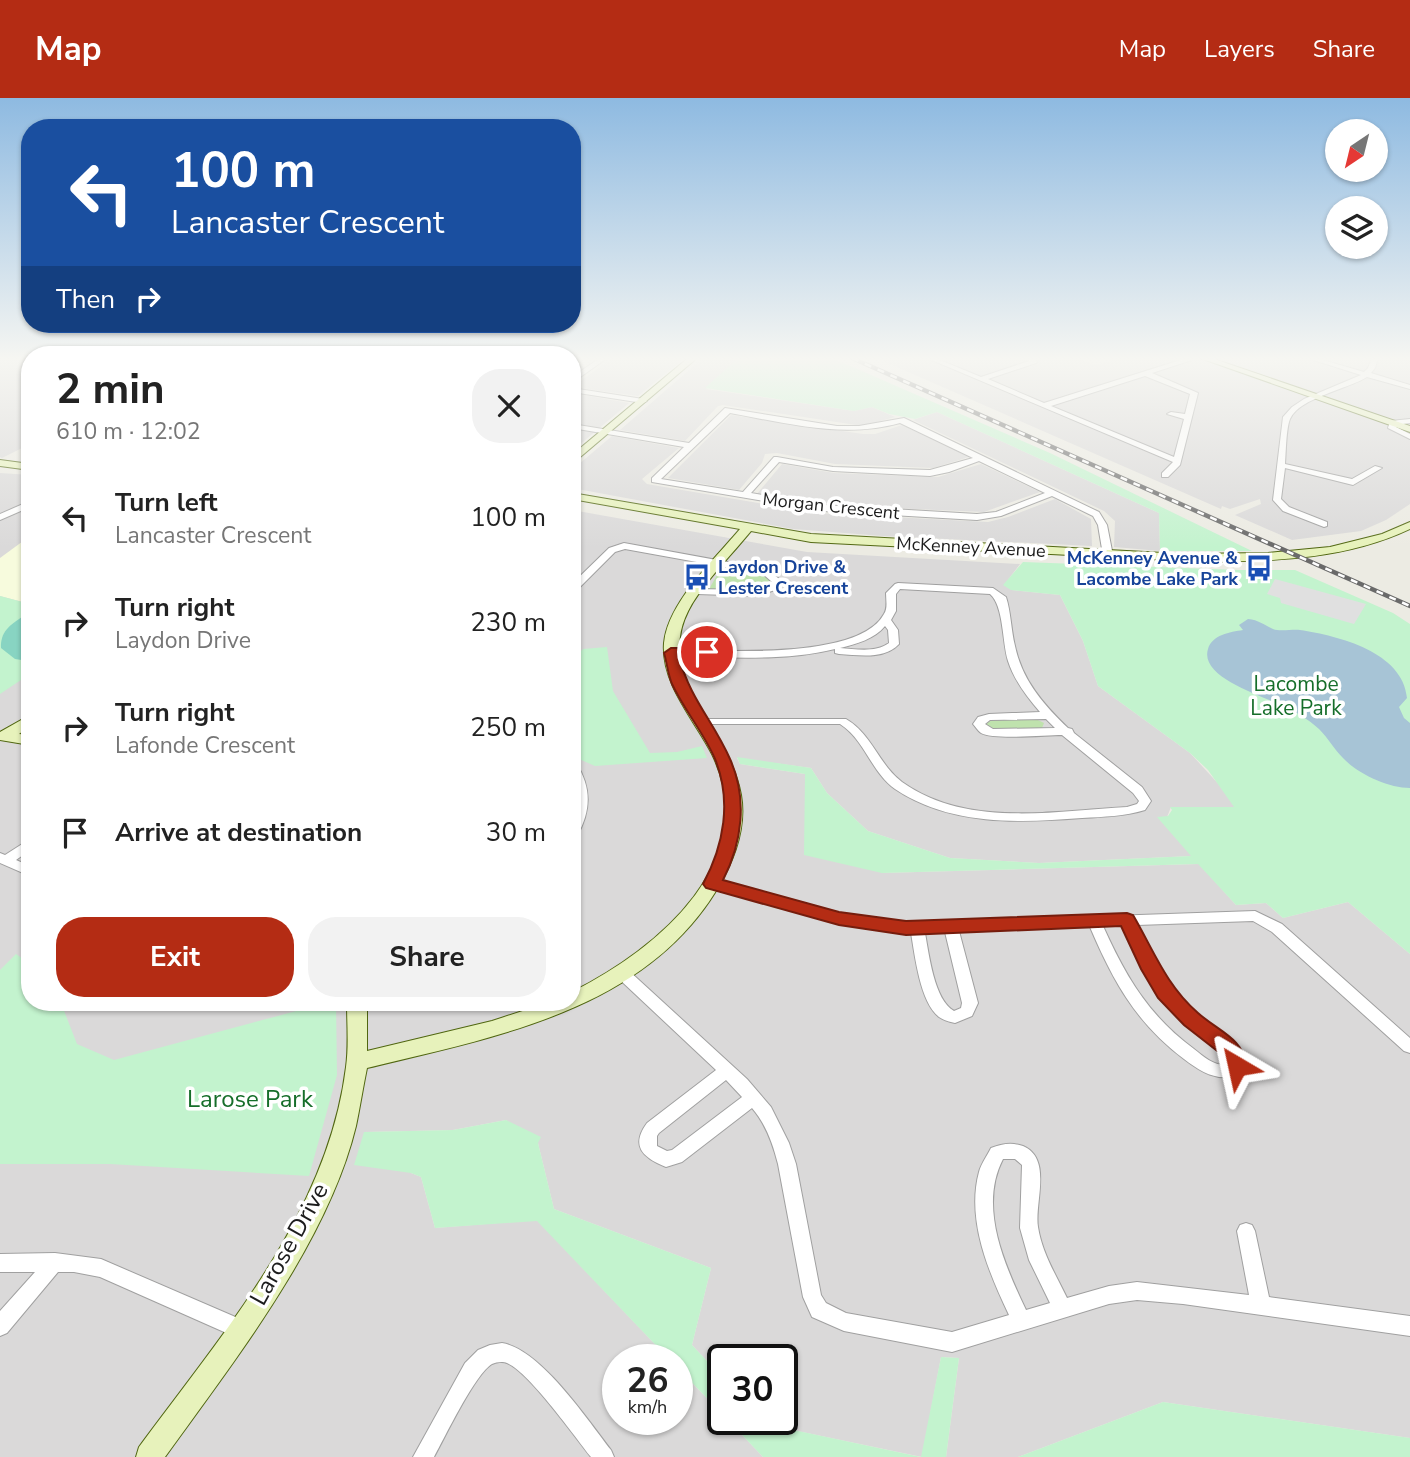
<!DOCTYPE html>
<meta charset="utf-8">
<style>
body{margin:0;font-family:"Nunito Sans",sans-serif;background:#f2f2f2;color:#222;height:100vh;display:flex;flex-direction:column;font-size:26px;white-space:nowrap}
*{box-sizing:border-box;margin:0}
p{font-size:23px;color:#767676}
.icon{flex:none;width:38px;height:38px;fill:none;stroke:currentColor;stroke-width:2;stroke-linecap:round;stroke-linejoin:round}
.map{position:relative;flex:1;overflow:hidden}
.sheet{position:absolute;left:21px;top:248px;width:560px;height:665px;display:flex;flex-direction:column;background:#fff;border-radius:28px;box-shadow:0 2px 5px #0004}
.sheet>*{flex:none}
.top-card{position:absolute;left:21px;top:21px;width:560px;height:214px;border-radius:28px;box-shadow:0 2px 5px #0004;background:#1a4fa0;color:#fff;overflow:hidden}
.needle{width:46px;rotate:215deg}
.buttons{position:absolute;left:1325px;top:21px;display:grid;gap:14px}
.buttons a{display:grid;place-items:center;width:63px;height:63px;border-radius:50%;background:#fff;box-shadow:0 2px 5px #0004;font-size:35px}
.speed{position:absolute;left:602px;top:1246px;display:flex;gap:14px;font-size:35px;font-weight:700;text-align:center}
.speed>*{display:grid;place-content:center;width:91px;height:91px;border-radius:50%;background:#fff;box-shadow:0 2px 5px #0004;line-height:1}
.speed small{font-size:18px;font-weight:400}
.speed .limit{border:4px solid #111;border-radius:10px;background:#fff;color:#111}
.pin{position:absolute;display:grid;place-items:center;width:60px;height:60px;color:#fff;margin:-30px;border:4px solid #fff;border-radius:50%;box-shadow:0 2px 7px #0007}
.me{position:absolute;width:77px;margin:-38px;rotate:324deg;stroke-linejoin:round;filter:drop-shadow(0 0 5px #0008)}
.turn{display:flex;align-items:center;gap:24px;height:147px;padding:0 35px;font-size:32px}
.turn .icon{width:91px;height:91px;stroke-width:2.5}
.turn b{display:block;font-size:49px;line-height:60px}
.then{display:flex;align-items:center;height:66px;padding:0 35px;background:#0003;gap:14px;font-size:26px}
.round{display:grid;place-items:center;flex:none;width:74px;height:74px;border-radius:28px;background:#f2f2f2}
.headline{display:flex;align-items:center;justify-content:space-between;height:119px;padding:0 35px}
h1{font-size:42px;font-weight:700;line-height:52px}
.button{display:flex;gap:14px;margin-top:auto;padding:14px 35px}
.button a{flex:1;height:80px;border-radius:28px;background:#b42c14;color:#fff;font-size:28px;font-weight:700;line-height:80px;text-align:center}
.button a+a{background:#f2f2f2;color:#222}
ul{padding:0;list-style:none}
li{display:flex;align-items:center;gap:21px;height:105px;padding:0 35px}
li div{flex:1}
li b{display:block;font-size:26px}
li em{font-style:normal}
header{display:flex;align-items:center;gap:42px;box-sizing:border-box;height:98px;padding:0 35px;background:#b42c14;color:#fff}
header strong{font-size:33px}
nav{display:flex;gap:38px;margin-inline-start:auto;font-size:24px}
.map>svg:first-child{display:block}
.residential{fill:#dad9d9}
.education{fill:#f7fbdd}
.grass{fill:#bfe2ad}
.park{fill:#c3f3ce}
.pitch{fill:#88d4c2}
.parking{fill:#e0e0e0}
.water{fill:#a7c4d6}
.lines{fill:none;stroke-linecap:round;stroke-linejoin:round}
.street-casing{stroke:#a0a0a0;stroke-width:2}
.secondary-casing{stroke:#506610;stroke-width:2}
.street{fill:#fff;fill-rule:evenodd}
.secondary{fill:#e7f2bb;fill-rule:evenodd}
.rail-casing{stroke:#6a6a6a;stroke-width:4.5}
.rail{stroke:#fff;stroke-width:2.5;stroke-dasharray:7;stroke-linecap:butt}
.route{fill:#b42c14;stroke:#751d0d;stroke-width:2}
.labels{text-anchor:middle;stroke-width:7;stroke-linejoin:round;paint-order:stroke}
.far-street-label{font-size:18px;fill:#1c1c1c;stroke:#fff}
.far-transit-label{font-size:18px;font-weight:bold;fill:#164399;stroke:#fff;text-anchor:end}
.park-label{font-size:21px;fill:#166e2a;stroke:#fff}
.near-park-label{font-size:24px;fill:#166e2a;stroke:#fff}
.near-street-label{font-size:24px;fill:#1c1c1c;stroke:#fff}
</style>
<header>
<strong>Map</strong>
<nav><a>Map</a><a>Layers</a><a>Share</a></nav>
</header>
<div class="map">
<svg width="1410" height="1359" viewBox="0 0 1410 1359">
<rect width="100%" height="100%" fill="#ecebe3"/>
<!-- residential -->
<g class="residential">
<path d="M0,260H30V346L2,360L0,359Z"/>
<path d="M612,260H684L638,298L573,289Z"/>
<path d="M703,260H738L706,291L854,313L872,309L895,319L863,328L723,307L718,308L685,343L620,332Z"/>
<path d="M897,260H1076L1096,267L1120,260H1410V406L1386,422L1361,433L1292,442L1235,417L1261,406L1260,401L1230,411L1222,408L1221,411L883,263Z"/>
<path d="M572,295L629,305L572,353Z"/>
<path d="M937,314L1159,415L1160,453L1114,449L1115,423L1104,413L913,322Z"/>
<path d="M731,317L863,336H875L902,327L969,359L933,370L835,366L777,355L765,356L762,365L739,392L668,380Z"/>
<path d="M612,338L679,350L642,381L647,386L817,415L988,424L1008,419L1055,401L1091,421L1092,448L883,438L793,431L572,390V372Z"/>
<path d="M782,366L834,375L938,379L981,366L1040,394L984,414L843,408L757,396Z"/>
<path d="M0,375L30,377V905H572V412L807,454L1020,466L1004,487L1012,492L1060,497L1083,543L1098,588L1190,655L1225,693L1235,709H1171L1167,719H1158L1192,758L1039,765L950,760L868,733L827,695L811,670L737,660L740,666L805,676L882,775L1199,766L1236,807L1266,805L1283,820L1348,804L1410,856V1340L1163,1304L1018,1359H946L959,1260L941,1259L922,1359L764,1326L760,1321H782V1262H723V1280L692,1247L711,1170L554,1111L538,1045L506,1022L453,1032L365,1034L411,1075L421,1079L435,1130L537,1122L670,1262H618V1321H677V1269L723,1317V1321H727L763,1359H0Z"/>
</g>
<!-- education -->
<path class="education" d="M30,438V506L0,498V460Z"/>
<!-- grass -->
<g class="grass">
<path d="M728,470L765,477L773,482L771,488L761,492L709,491L720,472Z"/>
<path d="M1036,621L1044,625L1042,630L992,631L986,626L991,622Z"/>
</g>
<!-- park -->
<g class="park">
<path d="M738,260H832L1050,355L1252,453H1160L1159,415L937,314L915,321L889,316L872,309L854,313L705,290Z"/>
<path d="M1023,464L1239,472H1295L1393,515L1410,526V856L1348,804L1283,820L1266,805L1236,807L1198,766L882,775L804,757L805,676L740,666L737,659L811,670L827,695L868,733L950,760L1039,765L1191,758L1157,719L1168,718L1172,712L1170,709H1234L1208,672L1190,655L1098,588L1083,543L1060,497L1011,492L1003,487Z"/>
<path d="M0,498L30,506V576L0,596Z"/>
<path d="M607,549L613,593L650,655L677,654L702,648L707,660L595,668L572,658V562L583,551Z"/>
<path d="M16,856L30,866V905H61L77,946L114,962L326,905H336L337,977L309,1078L110,1066H0V872Z"/>
<path d="M506,1022L541,1039L538,1045L554,1111L711,1170L692,1247L723,1280V1317L677,1269V1262H670L537,1123L435,1130L421,1079L411,1075L354,1067L364,1034L453,1032Z"/>
<path d="M941,1259L959,1260L946,1359H763L727,1321H760L765,1326L921,1359Z"/>
<path d="M1163,1304L1410,1340V1359H1018Z"/>
</g>
<!-- pitch -->
<path class="pitch" d="M22,519L30,520L28,563L15,561L1,550C0,534 10,527 22,519Z"/>
<!-- parking -->
<path class="parking" d="M1275,481L1366,506L1354,526L1281,505L1280,500L1267,496Z"/>
<!-- water -->
<path class="water" d="M1248,521C1259,522 1264,527 1273,531C1280,534 1292,531 1300,532C1339,538 1403,554 1407,600L1399,609L1404,620L1410,625V690C1388,690 1358,676 1343,660C1334,651 1328,640 1319,631C1308,621 1296,614 1283,608C1264,598 1199,580 1208,551C1212,537 1230,534 1243,532L1239,527Z"/>
<g class="lines">
<!-- street casing -->
<g class="street-casing">
<g id="street">
<path d="M600,260H607L572,285V279Z"/>
<path d="M927,260H935L981,279L1029,263L1026,260H1033L1037,264L1036,265L988,281L1044,305L1187,260H1196L1195,261L1152,275L1198,295L1180,367L1168,379H1162V375L1173,364ZM1145,278L1190,296L1185,316L1171,314L1167,316L1184,321L1174,359L1051,308Z"/>
<path d="M1307,260H1316L1364,274L1368,270L1372,260H1378L1375,270L1371,275L1410,287V291L1367,279C1348,291 1299,300 1290,321C1286,331 1286,354 1285,366L1352,381L1375,368L1382,370L1353,387L1285,370L1281,401L1289,409L1327,424V428L1324,429L1283,413L1273,402L1283,319L1292,309L1304,301L1361,277Z"/>
<path d="M572,290L643,301L647,303L643,305L572,294Z"/>
<path d="M725,310L837,328H859L904,320L1099,414L1107,427L1114,463L1109,466L1104,463L1098,427L1093,418L1052,398L1001,418L977,422L823,413L652,384V380L684,349L572,330V326L689,345ZM730,315C787,325 843,341 900,325L973,360L930,372L833,369L777,359H774L743,394L661,381ZM979,363L1045,395L996,414L977,416L823,407L751,395L779,364L833,373L930,378L949,374Z"/>
<path d="M1410,321V325L1396,327V329L1410,336V341L1388,330L1390,323Z"/>
<path d="M30,403V409L0,422V416Z"/>
<path d="M624,445L766,471L782,483L778,491L757,498L697,496L692,493L694,491L756,492L771,487L772,484L763,476L625,451L615,454L575,494L572,495V486L609,450Z"/>
<path d="M898,485L993,490L1006,499C1011,514 1011,532 1015,548C1022,582 1044,607 1068,630L1072,631L1074,635L1142,689L1151,703L1145,712C1125,718 1104,719 1082,720C1019,725 950,728 895,691C871,674 865,642 840,626H699L697,624L699,622L703,621H846C872,636 879,667 902,684C966,730 1055,713 1127,709L1137,706L1139,703L1133,695L1062,637C1046,637 992,642 981,635C978,633 975,628 973,626L978,619L989,616L1040,614C1027,599 1014,582 1008,563C1002,544 1004,508 990,496L900,491L896,496V513L891,522L898,532L899,546C884,562 859,557 839,556L835,555V551C782,564 725,559 671,558L666,555L671,552C718,552 859,563 884,516C888,510 886,502 886,495L895,486ZM885,528L888,532L889,545C875,555 856,551 840,550C856,546 875,541 885,528ZM1046,621L1055,630L993,631L985,626L990,622Z"/>
<path d="M572,664L576,665C592,690 591,713 577,738L572,739C572,725 576,712 576,699C576,687 572,676 572,664Z"/>
<path d="M30,741V752L16,762L30,768V778L0,765V755L5,757Z"/>
<path d="M712,781L839,816L906,825L1255,813L1282,826L1410,940V955L1404,953L1272,834L1253,823L1137,827C1150,855 1164,884 1186,907C1205,926 1236,938 1246,963L1239,977C1217,984 1201,974 1184,961C1136,925 1113,883 1090,829L959,833L978,905L972,918L955,925C950,924 943,922 939,919C920,904 915,858 911,835L839,826L707,789L705,786L707,783ZM1103,828H1123C1139,863 1156,898 1185,925C1198,937 1215,947 1228,959L1230,963L1228,967C1214,968 1204,959 1194,951C1148,917 1126,879 1103,828ZM945,834L962,905L961,910L954,913C934,902 929,856 925,835Z"/>
<path d="M623,870L628,872L747,981L771,1009L789,1045L796,1066L821,1197L826,1205L846,1215L952,1234L1009,1217C989,1175 966,1122 979,1074C981,1066 987,1058 991,1050C1002,1046 1011,1044 1023,1048C1053,1061 1034,1105 1038,1129C1042,1155 1056,1177 1067,1200L1109,1188L1137,1184L1249,1197L1237,1133L1240,1127L1246,1125L1252,1127L1255,1133L1269,1199L1410,1218V1238L1183,1206L1137,1202L1109,1206L952,1254L844,1233L812,1219L803,1199L778,1066C773,1046 766,1026 752,1010L682,1064L666,1069C643,1060 630,1048 647,1025L716,972L618,880L616,876L618,872ZM726,982L742,999L672,1052L667,1053L657,1048V1038L659,1035ZM1003,1061H1015L1022,1067L1020,1130L1029,1162L1050,1205L1026,1212C1005,1168 978,1109 1003,1061Z"/>
<path d="M55,1155L101,1161L247,1224L250,1231L247,1238L240,1241L100,1179L74,1174H58L7,1235L0,1238V1213L35,1174H0V1156Z"/>
<path d="M502,1245C540,1251 587,1321 611,1352L614,1359H591C575,1339 529,1274 507,1265C503,1263 496,1264 492,1266C475,1276 445,1339 434,1359H413L465,1265L478,1252L490,1247Z"/>
</g>
</g>
<!-- secondary casing -->
<g class="secondary-casing">
<g id="secondary">
<path d="M688,260H697L572,366V357Z"/>
<path d="M1200,260H1211L1410,328V334Z"/>
<path d="M0,362L30,366V372L0,368Z"/>
<path d="M572,395L811,436L1182,456L1268,455L1330,449L1382,436L1410,424V431C1347,461 1277,463 1209,464L811,444L751,433C693,503 649,530 706,621C721,644 736,669 741,697C747,731 733,765 716,793C642,913 494,939 367,970C363,989 360,1009 356,1028C328,1144 234,1263 165,1359H136L139,1349C223,1235 328,1115 346,969C349,948 347,926 347,905H367V953L492,923L547,905H572V894C658,851 764,763 712,656C694,621 661,586 664,545C668,504 715,461 740,431L572,401Z"/>
<path d="M30,617V628L19,636L30,637V647L0,642V634Z"/>
</g>
</g>
<!-- street -->
<use href="#street" class="street"/>
<!-- secondary -->
<use href="#secondary" class="secondary"/>
<!-- rail casing -->
<g class="rail-casing">
<path id="rail" d="M852,260L1410,508"/>
</g>
<!-- rail -->
<use href="#rail" class="rail"/>
</g>
<!-- sky -->
<linearGradient id="sky" x2="0" y2="1"><stop stop-color="#8ebae1"/><stop offset="0.58" stop-color="#f6f6f2"/><stop offset="1" stop-color="#f6f6f2" stop-opacity="0"/></linearGradient>
<rect width="1410" height="450" fill="url(#sky)"/>
<!-- route -->
<path class="route" d="M671,550H707L714,554L707,559H679C690,601 714,624 730,661C748,701 742,745 723,782L839,814L906,823L1127,815L1133,817C1154,853 1166,887 1198,915C1218,933 1243,940 1247,968L1244,974L1237,976L1229,974L1225,959L1184,927L1158,900L1141,871L1121,828L906,837L839,827L706,790L703,786C724,747 732,703 715,661C704,635 684,612 672,586C668,577 667,565 664,555Z"/>
<!-- icons -->
<defs>
<g id="bus-bare" transform="scale(2.1)"><path d="M-5-6H5V4H4V6H2V4H-2V6H-4V4H-5ZM-3.5-4V0h7V-4ZM-3.5 1.2v1.5H-2V1.2ZM2 1.2v1.5H3.5V1.2Z" fill="#1a4fb4" stroke="#fff" stroke-width="2.5" paint-order="stroke"/></g>
</defs>
<g fill-rule="evenodd">
<use href="#bus-bare" x="1259" y="470"/>
<use href="#bus-bare" x="697" y="479"/>
</g>
<g class="labels">
<!-- far-street labels -->
<g class="far-street-label">
<text transform="translate(831 408) rotate(6)" y="6">Morgan Crescent</text>
<text transform="translate(971 449) rotate(3)" y="6">McKenney Avenue</text>
</g>
<!-- far-transit labels -->
<g class="far-transit-label">
<text x="1238" y="466">McKenney Avenue &amp;<tspan x="1238" dy="21">Lacombe Lake Park</tspan></text>
<text x="718" y="475" text-anchor="start">Laydon Drive &amp;<tspan x="718" dy="21">Lester Crescent</tspan></text>
</g>
<!-- park labels -->
<g class="park-label">
<text x="1296" y="593">Lacombe<tspan x="1296" dy="24">Lake Park</tspan></text>
</g>
<!-- near-park labels -->
<g class="near-park-label">
<text x="250" y="1009">Larose Park</text>
</g>
<!-- near-street labels -->
<g class="near-street-label">
<text transform="translate(289 1146) rotate(-61)" y="8">Larose Drive</text>
</g>
</g>
</svg>
<div class="buttons">
<a><svg class="needle" viewBox="-14 -14 28 28"><path d="M0-13l5 13h-10z" fill="#e53935"/><path d="M0 13l5-13h-10z" fill="#767676"/></svg></a>
<a><svg class="icon" aria-label="layers" viewBox="0 0 24 24"><path d="M12 4l9 5-9 5-9-5zM3 14l9 5 9-5"/></svg></a>
</div>
<div class="speed"><div>26<small>km/h</small></div><div class="limit">30</div></div>
<div class="pin" style="left:707px;top:554px;background:#d93025"><svg class="icon" aria-label="arrive" viewBox="0 0 24 24"><path d="M6 21V4h12l-3 4 3 4H6"/></svg></div>
<svg class="me" style="left:1237px;top:968px" viewBox="-20 -20 40 40"><path d="M0-17L14 15 0 8-14 15z" fill="#b42c14" stroke="#fff" stroke-width="4"/></svg>
<div class="top-card">
<div class="turn"><svg class="icon" aria-label="left" viewBox="0 0 24 24"><path d="M17 20v-9H6M10 6l-5 5 5 5"/></svg><div><b>100 m</b>Lancaster Crescent</div></div>
<div class="then">Then<svg class="icon" aria-label="right" viewBox="0 0 24 24"><path d="M7 20v-9h11M14 6l5 5-5 5"/></svg></div>
</div>
<section class="sheet">
<div class="headline"><div><h1>2 min</h1><p>610 m · 12:02</p></div><a class="round"><svg class="icon" aria-label="close" viewBox="0 0 24 24"><path d="M6 6l12 12M18 6L6 18"/></svg></a></div>
<ul>
<li><svg class="icon" aria-label="left" viewBox="0 0 24 24"><path d="M17 20v-9H6M10 6l-5 5 5 5"/></svg><div><b>Turn left</b><p>Lancaster Crescent</p></div><em>100 m</em></li>
<li><svg class="icon" aria-label="right" viewBox="0 0 24 24"><path d="M7 20v-9h11M14 6l5 5-5 5"/></svg><div><b>Turn right</b><p>Laydon Drive</p></div><em>230 m</em></li>
<li><svg class="icon" aria-label="right" viewBox="0 0 24 24"><path d="M7 20v-9h11M14 6l5 5-5 5"/></svg><div><b>Turn right</b><p>Lafonde Crescent</p></div><em>250 m</em></li>
<li><svg class="icon" aria-label="arrive" viewBox="0 0 24 24"><path d="M6 21V4h12l-3 4 3 4H6"/></svg><div><b>Arrive at destination</b></div><em>30 m</em></li>
</ul>
<div class="button"><a>Exit</a><a>Share</a></div>
</section>
</div>
